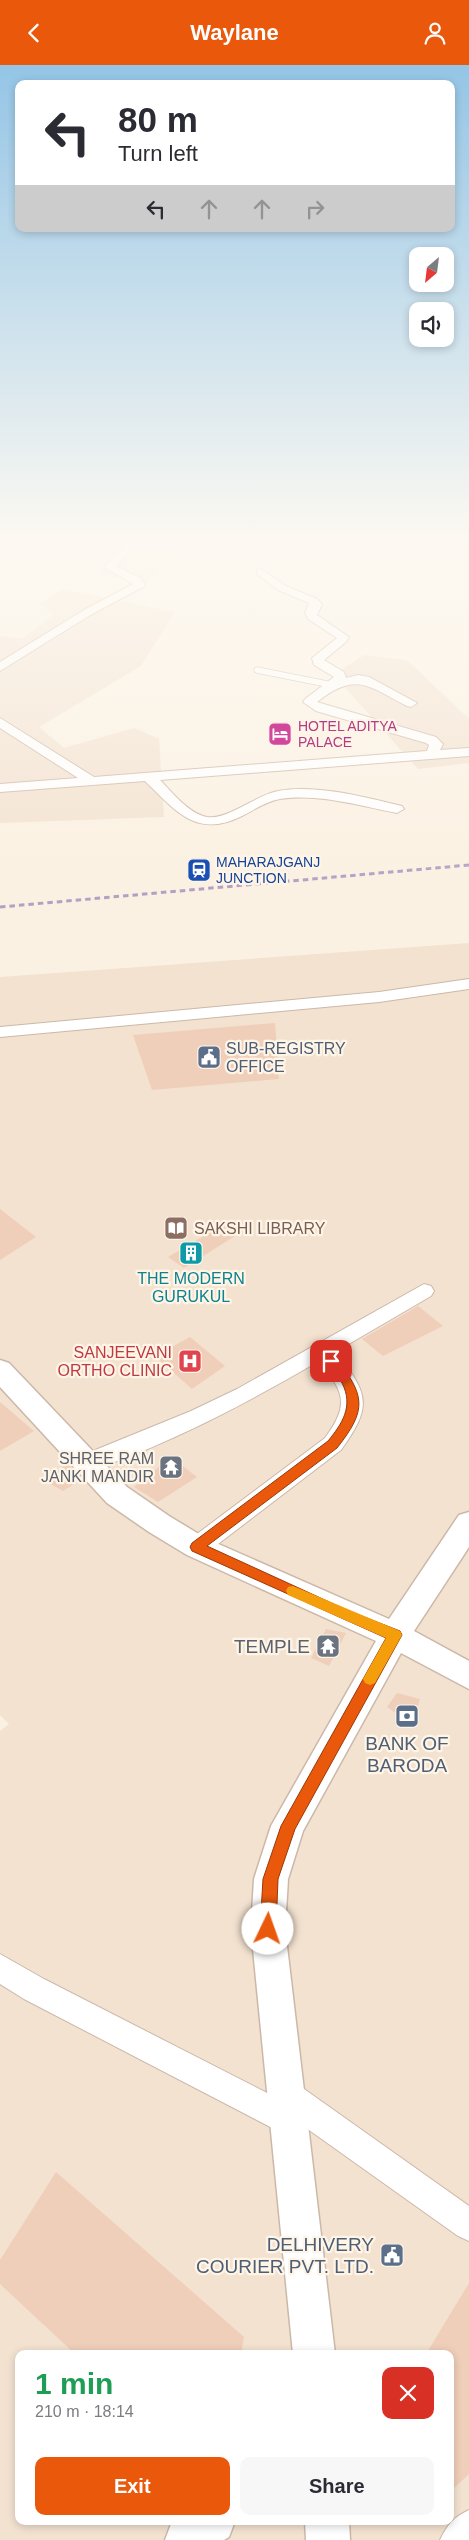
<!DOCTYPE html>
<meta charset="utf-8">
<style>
body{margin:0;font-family:Arial,sans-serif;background:#f7f7f7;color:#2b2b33;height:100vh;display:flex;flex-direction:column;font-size:19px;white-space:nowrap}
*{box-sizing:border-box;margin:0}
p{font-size:16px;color:#7c7c81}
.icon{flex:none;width:28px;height:28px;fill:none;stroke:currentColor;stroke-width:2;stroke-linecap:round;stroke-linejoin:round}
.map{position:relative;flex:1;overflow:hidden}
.panel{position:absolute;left:15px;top:2285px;width:439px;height:175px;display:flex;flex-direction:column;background:#fff;border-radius:10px;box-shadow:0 2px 8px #0003}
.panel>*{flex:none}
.top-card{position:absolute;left:15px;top:15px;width:440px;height:152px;border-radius:10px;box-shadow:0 2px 8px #0003;background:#fff;color:#2b2b33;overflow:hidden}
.needle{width:32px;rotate:208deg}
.buttons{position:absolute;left:409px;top:182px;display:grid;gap:10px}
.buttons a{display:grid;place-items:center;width:45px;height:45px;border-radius:10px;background:#fff;box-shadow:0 2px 8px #0003;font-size:25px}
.pin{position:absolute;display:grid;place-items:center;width:42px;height:42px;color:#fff;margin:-21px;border-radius:10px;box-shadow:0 2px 8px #0006}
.me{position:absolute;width:55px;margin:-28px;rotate:3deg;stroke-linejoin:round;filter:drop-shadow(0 0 4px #0008)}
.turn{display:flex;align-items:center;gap:18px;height:105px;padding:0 20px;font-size:22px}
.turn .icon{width:65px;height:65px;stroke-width:2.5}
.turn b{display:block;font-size:35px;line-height:42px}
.lanes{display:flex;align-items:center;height:48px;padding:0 20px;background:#0003;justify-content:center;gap:25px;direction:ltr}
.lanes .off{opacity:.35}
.round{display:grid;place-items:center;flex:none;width:52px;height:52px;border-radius:10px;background:#f7f7f7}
.head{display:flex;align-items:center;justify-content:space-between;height:85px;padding:0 20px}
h1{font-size:30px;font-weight:600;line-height:38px;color:#1e9e55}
.primary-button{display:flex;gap:10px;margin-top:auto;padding:10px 20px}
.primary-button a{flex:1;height:58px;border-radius:10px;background:#ea580c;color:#fff;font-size:20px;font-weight:600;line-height:58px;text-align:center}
.primary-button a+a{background:#f7f7f7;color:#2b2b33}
header{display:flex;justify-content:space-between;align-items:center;height:65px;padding:0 20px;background:#ea580c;color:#fff;font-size:22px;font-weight:600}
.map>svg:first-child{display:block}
.residential{fill:#f3e2d0;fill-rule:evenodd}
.building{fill:#f0cfba}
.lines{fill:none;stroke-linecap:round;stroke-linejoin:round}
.service-casing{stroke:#ccb8a9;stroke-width:7}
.minor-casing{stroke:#ccb8a9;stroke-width:2}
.tertiary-casing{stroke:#ccb8a9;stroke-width:3}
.service{stroke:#fff;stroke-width:5.5}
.minor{fill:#fff;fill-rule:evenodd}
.tertiary{fill:#fff;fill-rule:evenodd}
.rail{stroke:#b3a1c4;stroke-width:3;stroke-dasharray:5.5 4;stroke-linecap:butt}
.route{fill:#ea580c;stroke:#983908}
.slow{fill:#f59e0b}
.labels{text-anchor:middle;stroke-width:4.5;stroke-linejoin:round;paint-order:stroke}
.far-hotel-label{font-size:14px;fill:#b23c85;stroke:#fef5e7;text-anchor:start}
.far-transit-label{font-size:14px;fill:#164399;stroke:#fef5e7;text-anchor:start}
.service-label{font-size:16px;fill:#4e5e75;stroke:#fef5e7;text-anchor:start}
.education-label{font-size:16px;fill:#785e54;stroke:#fef5e7;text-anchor:start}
.culture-label{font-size:16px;fill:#0d838f;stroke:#fef5e7}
.health-label{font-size:16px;fill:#be3a42;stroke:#fef5e7;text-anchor:end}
.worship-label{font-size:16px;fill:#5b616d;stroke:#fef5e7;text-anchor:end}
.near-worship-label{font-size:19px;fill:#5b616d;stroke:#fef5e7;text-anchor:end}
.near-service-label{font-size:19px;fill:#4e5e75;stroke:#fef5e7}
</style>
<header><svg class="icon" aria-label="back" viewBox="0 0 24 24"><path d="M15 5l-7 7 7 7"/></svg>Waylane<svg class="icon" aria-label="person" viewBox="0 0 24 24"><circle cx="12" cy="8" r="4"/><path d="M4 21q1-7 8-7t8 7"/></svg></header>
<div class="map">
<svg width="469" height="2475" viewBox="0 0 469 2475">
<rect width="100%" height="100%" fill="#fbf1e2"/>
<!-- residential -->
<g class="residential">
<path d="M126,475H195L145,518L97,509Z"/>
<path d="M63,524L175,547L141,601L39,662L64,683L134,663L159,674L164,752L0,758V571L22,574L54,549L39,539Z"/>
<path d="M364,590L407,595L469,654V698L418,704L334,610Z"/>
<path d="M469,878V2475H0V1666L9,1659L0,1650V912ZM19,2289H450V2456H19Z"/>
</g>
<!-- building -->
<g class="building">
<path d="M275,958L279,1014L152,1025L133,970Z"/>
<path d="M0,1144L36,1172L0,1195Z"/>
<path d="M226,1158L235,1171L184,1203L168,1192Z"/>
<path d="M418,1241L443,1261L383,1291L362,1274Z"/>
<path d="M190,1272L225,1301L192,1324L155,1291Z"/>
<path d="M0,1337L34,1366L0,1386Z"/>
<path d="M171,1392L197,1412L158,1437L134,1422Z"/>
<path d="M67,1398L82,1414L63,1426L45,1416Z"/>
<path d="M326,1564L346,1568L329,1601L311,1593Z"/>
<path d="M397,1628L420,1634L413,1660L387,1642Z"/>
<path d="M56,2107L244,2272L241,2289H75L0,2219V2195Z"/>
<path d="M469,2218V2409L450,2427V2289H426Z"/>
</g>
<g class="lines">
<!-- service casing -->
<g class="service-casing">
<path id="service" d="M257,605L332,620"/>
</g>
<!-- minor casing -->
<g class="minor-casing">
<g id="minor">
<path d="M130,475H141L116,501L140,513L145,520L143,522L92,549L0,606V597L84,545L133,519L104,502Z"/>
<path d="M261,504L286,521L317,534L322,539L317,550L349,572L346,577L324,595L344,607L346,613L358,610L369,612L417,638L411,642L407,641C368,621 356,606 317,637L436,672L443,679L440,685L469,683V691L160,715C172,727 189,749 207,752C228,755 256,730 278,726C317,719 364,732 402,741L404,744L397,748C360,741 319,728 280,734C267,736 254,745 242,751C196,774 176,746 145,716L0,727V719L78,713L0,663V653L94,712L427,686L429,680L426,678L316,646L303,637L305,634L334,612L314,600L312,593L337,573L308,554L305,548L309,538L278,525L257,509V505Z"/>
<path d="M469,914V924L379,937L0,972V962L379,927Z"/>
<path d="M424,1219L431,1221L434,1226L431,1231L335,1287C369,1328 373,1341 341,1385L205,1489L197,1491L189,1489L185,1482L189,1475L325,1373C350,1339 344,1327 319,1296C245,1339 168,1380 86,1407L78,1404L75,1398L78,1392L191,1346L237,1324Z"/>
<path d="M0,1889L44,1914L271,2030L275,2019L286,2015L297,2019L469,2141V2176L458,2171L302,2060L300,2066L289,2070L278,2066L24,1934L0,1919Z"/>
<path d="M469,2445V2475H440C447,2460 454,2452 469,2445Z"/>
</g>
</g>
<!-- tertiary casing -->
<g class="tertiary-casing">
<g id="tertiary">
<path d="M0,1295L9,1298L127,1422L169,1451L207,1474L389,1554L459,1450L469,1447V1482L414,1566L469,1596V1624L401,1588L303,1766L288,1814L285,1864L335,2289H293L251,1864L254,1814L271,1761L376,1576L187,1490L149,1467L107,1438L0,1322Z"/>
<path d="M176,2456H235L229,2472L224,2475H165L171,2459Z"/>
<path d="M305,2456H349L350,2475H306Z"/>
</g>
</g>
<!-- service -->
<use href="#service" class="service"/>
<!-- minor -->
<use href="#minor" class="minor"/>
<!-- tertiary -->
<use href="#tertiary" class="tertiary"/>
<!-- rail -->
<path class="rail" d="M0,842L469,800"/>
</g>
<!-- sky -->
<linearGradient id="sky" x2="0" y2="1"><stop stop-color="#94c5e6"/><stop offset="0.58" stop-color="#fdf9f2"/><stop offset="1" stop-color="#fdf9f2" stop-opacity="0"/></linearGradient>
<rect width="469" height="822" fill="url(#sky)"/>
<!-- route -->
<path class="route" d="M331,1291L335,1292C365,1330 368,1344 337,1383L207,1481L349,1546L400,1566L402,1570L295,1764L278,1814L276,1864L274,1869L268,1872L263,1869L260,1864L263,1814L281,1761L386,1573L192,1486L190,1482L192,1478L328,1376C342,1359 354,1341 342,1318C338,1310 330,1304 325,1296Z"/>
<!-- slow -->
<path class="slow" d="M293,1521L400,1566L402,1570L375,1618L370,1620L365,1618L363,1614L386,1573L288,1530L286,1526L288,1522Z"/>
<!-- icons -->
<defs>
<g id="hotel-square" transform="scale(1.25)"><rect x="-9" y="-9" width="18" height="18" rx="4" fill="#d1479c" stroke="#fef5e7"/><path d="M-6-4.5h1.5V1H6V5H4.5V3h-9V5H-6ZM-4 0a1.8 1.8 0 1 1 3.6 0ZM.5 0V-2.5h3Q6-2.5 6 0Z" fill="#fff"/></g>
<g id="station-square" transform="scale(1.25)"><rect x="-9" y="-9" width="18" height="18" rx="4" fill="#1a4fb4" stroke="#fef5e7"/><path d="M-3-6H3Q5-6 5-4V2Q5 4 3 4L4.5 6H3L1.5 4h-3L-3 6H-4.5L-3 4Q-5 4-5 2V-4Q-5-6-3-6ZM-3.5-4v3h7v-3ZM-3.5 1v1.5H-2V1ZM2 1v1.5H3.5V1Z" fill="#fff"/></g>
<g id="civic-square" transform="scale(1.25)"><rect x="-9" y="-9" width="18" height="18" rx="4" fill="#5c6f8a" stroke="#fef5e7"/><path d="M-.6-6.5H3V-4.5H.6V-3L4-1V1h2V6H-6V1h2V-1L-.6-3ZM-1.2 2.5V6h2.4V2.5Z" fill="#fff"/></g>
<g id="library-square" transform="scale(1.25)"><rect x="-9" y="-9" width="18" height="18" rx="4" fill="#8d6e63" stroke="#fef5e7"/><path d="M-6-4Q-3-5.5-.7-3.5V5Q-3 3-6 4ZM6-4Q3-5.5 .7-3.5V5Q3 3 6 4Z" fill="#fff"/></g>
<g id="building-square" transform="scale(1.25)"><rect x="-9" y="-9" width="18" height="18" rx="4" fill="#0f9aa8" stroke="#fef5e7"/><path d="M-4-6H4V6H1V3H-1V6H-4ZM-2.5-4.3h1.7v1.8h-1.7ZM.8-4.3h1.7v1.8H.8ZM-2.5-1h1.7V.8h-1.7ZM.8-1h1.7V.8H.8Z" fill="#fff"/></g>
<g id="hospital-square" transform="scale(1.25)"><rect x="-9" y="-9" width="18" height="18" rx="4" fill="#e0444e" stroke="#fef5e7"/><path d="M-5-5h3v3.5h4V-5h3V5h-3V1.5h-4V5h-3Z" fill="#fff"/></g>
<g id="temple-square" transform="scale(1.25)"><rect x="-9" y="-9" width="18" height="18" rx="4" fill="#6b7280" stroke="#fef5e7"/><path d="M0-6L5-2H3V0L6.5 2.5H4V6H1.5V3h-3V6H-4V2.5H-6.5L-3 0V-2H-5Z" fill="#fff"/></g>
<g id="bank-square" transform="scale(1.25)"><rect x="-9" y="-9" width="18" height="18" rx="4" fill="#5c6f8a" stroke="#fef5e7"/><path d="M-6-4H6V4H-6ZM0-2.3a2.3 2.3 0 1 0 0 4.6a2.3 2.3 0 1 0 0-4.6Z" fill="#fff"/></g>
</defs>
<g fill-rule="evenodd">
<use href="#hotel-square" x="280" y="669"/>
<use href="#station-square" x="199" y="805"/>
<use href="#civic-square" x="209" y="992"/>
<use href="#library-square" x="176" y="1163"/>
<use href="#building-square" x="191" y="1188"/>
<use href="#hospital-square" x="190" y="1296"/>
<use href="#temple-square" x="171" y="1402"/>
<use href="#temple-square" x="328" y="1581"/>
<use href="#bank-square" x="407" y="1651"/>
<use href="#civic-square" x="392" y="2190"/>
</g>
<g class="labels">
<!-- far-hotel labels -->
<g class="far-hotel-label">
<text x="298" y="666">HOTEL ADITYA<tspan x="298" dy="16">PALACE</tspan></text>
</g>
<!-- far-transit labels -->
<g class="far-transit-label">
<text x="216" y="802">MAHARAJGANJ<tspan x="216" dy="16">JUNCTION</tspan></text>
</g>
<!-- service labels -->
<g class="service-label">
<text x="226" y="989">SUB-REGISTRY<tspan x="226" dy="18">OFFICE</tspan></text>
</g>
<!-- education labels -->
<g class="education-label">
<text x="194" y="1169">SAKSHI LIBRARY</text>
</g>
<!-- culture labels -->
<g class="culture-label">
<text x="191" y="1219">THE MODERN<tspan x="191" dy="18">GURUKUL</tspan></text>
</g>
<!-- health labels -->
<g class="health-label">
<text x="172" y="1293">SANJEEVANI<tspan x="172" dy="18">ORTHO CLINIC</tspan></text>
</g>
<!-- worship labels -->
<g class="worship-label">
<text x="154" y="1399">SHREE RAM<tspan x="154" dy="18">JANKI MANDIR</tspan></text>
</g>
<!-- near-worship labels -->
<g class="near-worship-label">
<text x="310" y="1588">TEMPLE</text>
</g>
<!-- near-service labels -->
<g class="near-service-label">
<text x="407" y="1685">BANK OF<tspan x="407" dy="22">BARODA</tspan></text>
<text x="374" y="2186" text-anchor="end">DELHIVERY<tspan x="374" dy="22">COURIER PVT. LTD.</tspan></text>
</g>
</g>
</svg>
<div class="buttons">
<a><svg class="needle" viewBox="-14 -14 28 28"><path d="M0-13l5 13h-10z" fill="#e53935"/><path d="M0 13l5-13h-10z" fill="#7c7c81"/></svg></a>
<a><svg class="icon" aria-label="sound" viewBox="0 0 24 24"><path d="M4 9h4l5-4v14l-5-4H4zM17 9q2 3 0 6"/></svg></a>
</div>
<div class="pin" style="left:331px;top:1296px;background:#d93025"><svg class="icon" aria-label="arrive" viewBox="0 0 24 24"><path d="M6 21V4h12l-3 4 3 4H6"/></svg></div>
<svg class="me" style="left:268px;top:1864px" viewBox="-20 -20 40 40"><circle r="19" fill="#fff"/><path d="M0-13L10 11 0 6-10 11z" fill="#ea580c"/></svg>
<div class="top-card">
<div class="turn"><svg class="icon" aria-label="left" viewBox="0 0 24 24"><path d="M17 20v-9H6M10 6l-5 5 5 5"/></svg><div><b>80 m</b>Turn left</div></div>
<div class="lanes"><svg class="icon" aria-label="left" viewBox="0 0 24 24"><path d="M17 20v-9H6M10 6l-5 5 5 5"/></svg><svg class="icon off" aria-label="ahead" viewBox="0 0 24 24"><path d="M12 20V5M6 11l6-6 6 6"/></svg><svg class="icon off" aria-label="ahead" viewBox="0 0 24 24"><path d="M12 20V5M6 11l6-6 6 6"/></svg><svg class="icon off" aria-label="right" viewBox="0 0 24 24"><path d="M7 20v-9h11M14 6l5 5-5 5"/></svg></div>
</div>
<section class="panel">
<div class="head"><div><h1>1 min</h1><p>210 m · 18:14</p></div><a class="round" style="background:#d93025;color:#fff"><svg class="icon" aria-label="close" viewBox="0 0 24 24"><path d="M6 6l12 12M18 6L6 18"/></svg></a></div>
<div class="primary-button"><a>Exit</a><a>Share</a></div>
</section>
</div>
